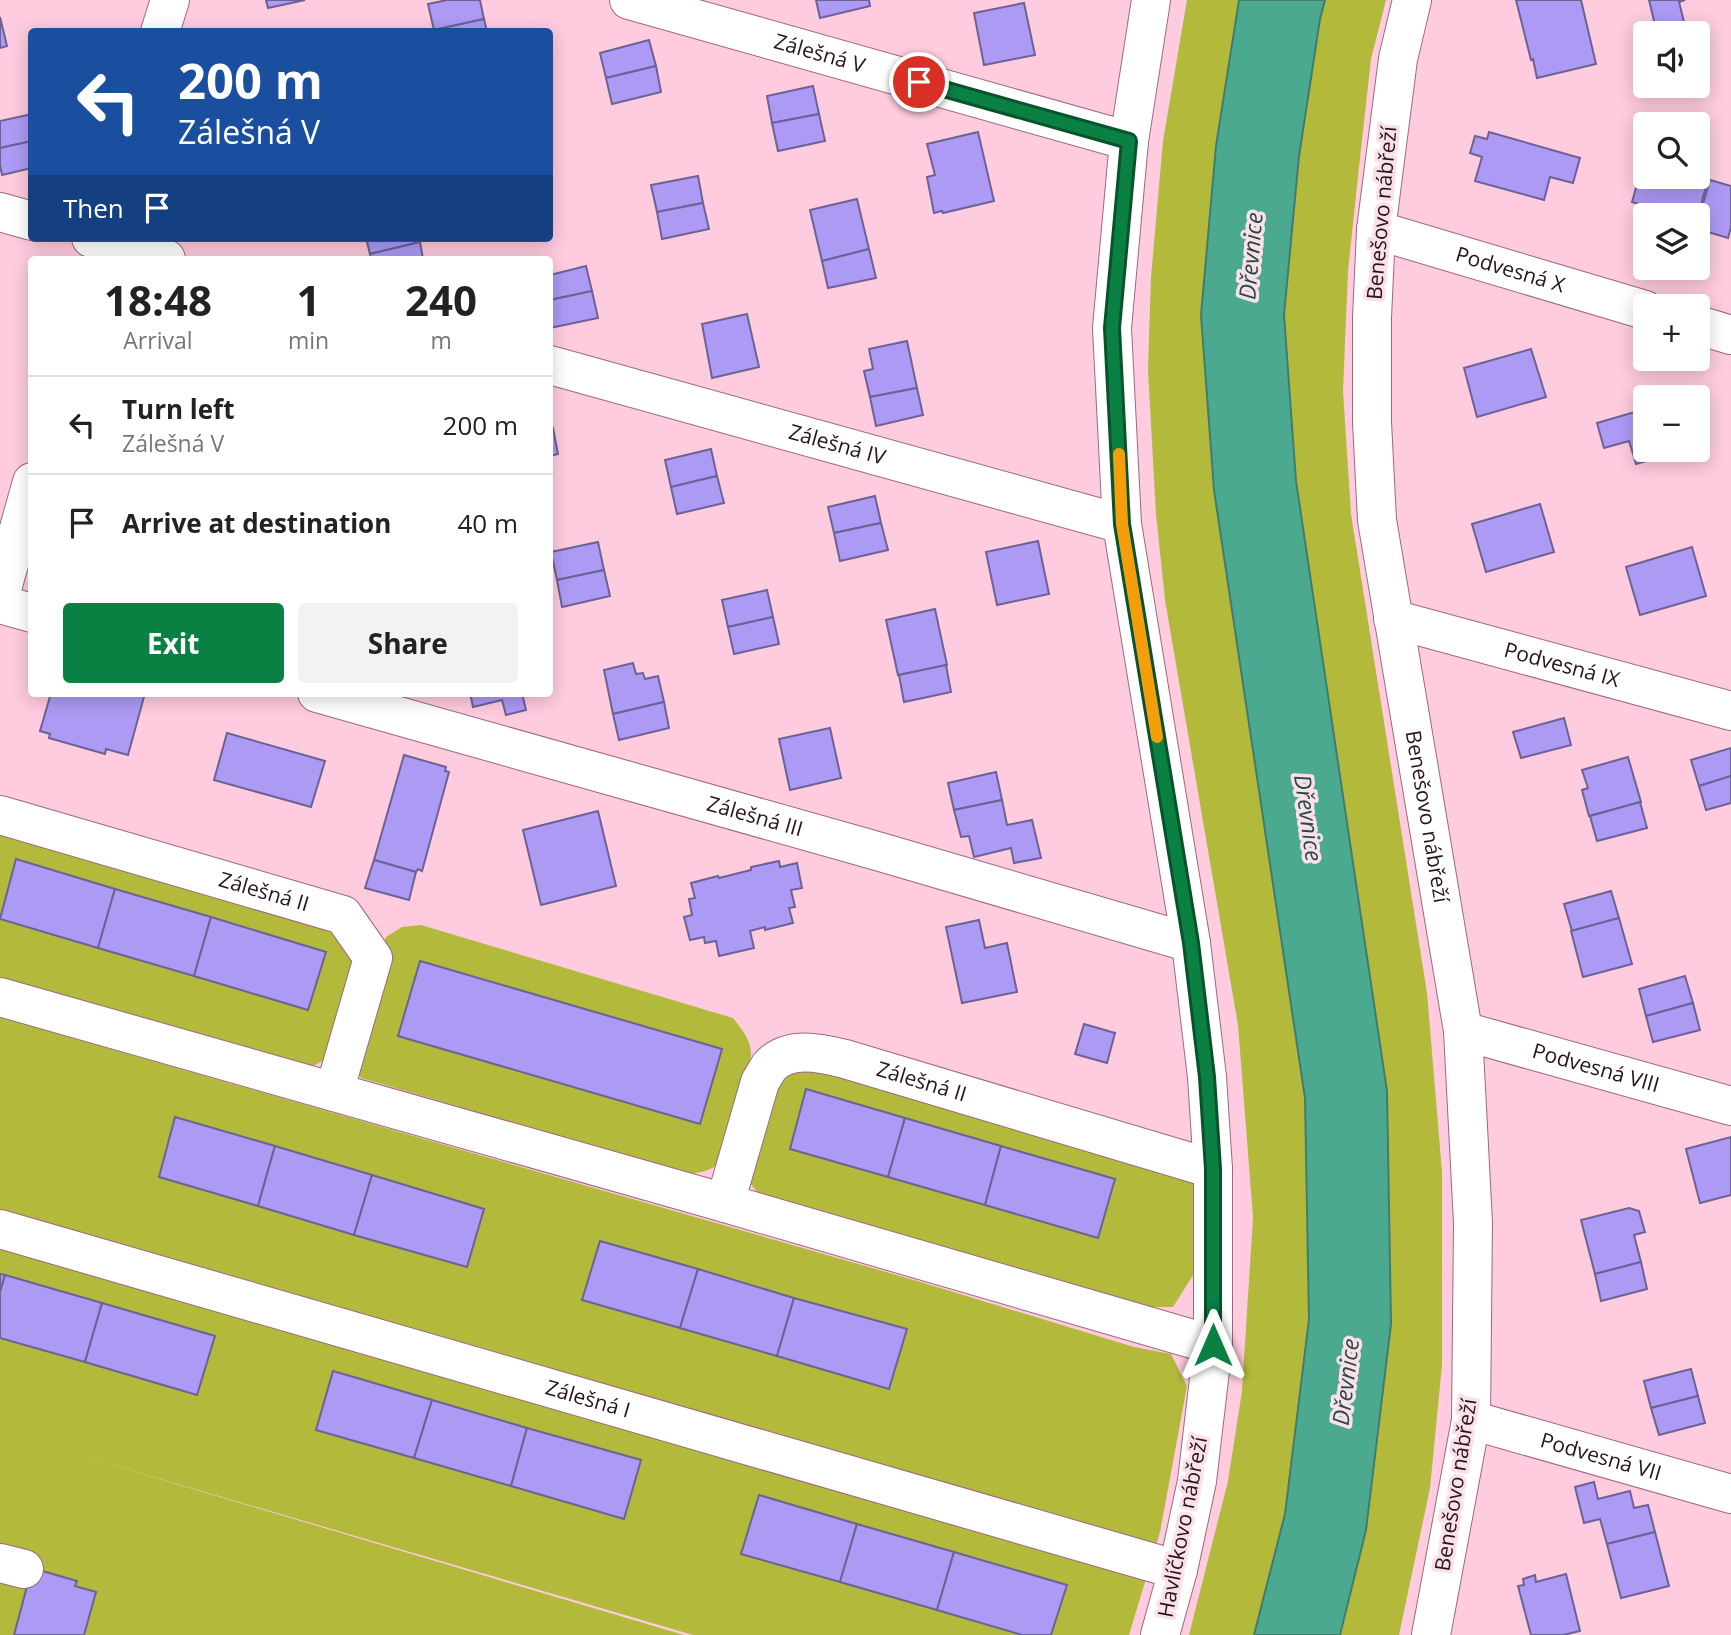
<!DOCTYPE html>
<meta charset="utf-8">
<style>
body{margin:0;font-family:"Open Sans",sans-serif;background:#f2f2f2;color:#222;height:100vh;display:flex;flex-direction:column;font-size:26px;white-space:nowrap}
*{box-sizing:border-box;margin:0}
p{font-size:23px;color:#767676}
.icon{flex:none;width:38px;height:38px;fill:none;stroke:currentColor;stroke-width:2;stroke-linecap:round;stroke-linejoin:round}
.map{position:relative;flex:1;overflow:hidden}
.panel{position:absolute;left:28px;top:256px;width:525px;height:441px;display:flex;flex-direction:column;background:#fff;border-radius:7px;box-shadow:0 4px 18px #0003}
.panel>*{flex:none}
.banner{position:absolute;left:28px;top:28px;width:525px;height:214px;border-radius:7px;box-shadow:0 4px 18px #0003;background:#1a4fa0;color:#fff;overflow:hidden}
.fabs{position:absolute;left:1633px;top:21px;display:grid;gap:14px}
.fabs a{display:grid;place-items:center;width:77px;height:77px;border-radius:7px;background:#fff;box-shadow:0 4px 18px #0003;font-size:35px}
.pin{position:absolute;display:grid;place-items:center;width:60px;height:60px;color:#fff;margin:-30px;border:4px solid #fff;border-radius:50%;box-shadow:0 2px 7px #0007}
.me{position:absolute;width:77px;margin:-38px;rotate:0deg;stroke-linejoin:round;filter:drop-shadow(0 0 5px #0008)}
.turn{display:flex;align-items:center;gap:24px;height:147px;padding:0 35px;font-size:32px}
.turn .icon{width:91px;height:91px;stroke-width:2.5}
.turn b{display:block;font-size:49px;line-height:60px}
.then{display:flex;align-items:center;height:66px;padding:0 35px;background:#0003;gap:14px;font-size:26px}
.eta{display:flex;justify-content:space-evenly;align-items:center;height:119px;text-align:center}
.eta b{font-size:42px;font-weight:700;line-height:49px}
.primary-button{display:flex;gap:14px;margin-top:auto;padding:14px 35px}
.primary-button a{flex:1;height:80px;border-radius:7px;background:#0b8043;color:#fff;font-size:28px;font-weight:700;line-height:80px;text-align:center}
.primary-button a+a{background:#f2f2f2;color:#222}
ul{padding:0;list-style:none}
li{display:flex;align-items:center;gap:21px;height:98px;padding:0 35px;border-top:2px solid #e0e0e0}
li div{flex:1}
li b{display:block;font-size:26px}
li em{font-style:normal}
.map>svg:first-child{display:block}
.green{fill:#b2b93b}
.water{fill:#4ba98f;stroke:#417c6d;stroke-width:2}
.building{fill:#ad9af5;stroke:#6c6294;stroke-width:2}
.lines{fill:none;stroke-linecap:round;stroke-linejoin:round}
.minor-casing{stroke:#9f677f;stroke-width:40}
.minor{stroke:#fff;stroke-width:38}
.route-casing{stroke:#07532c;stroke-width:18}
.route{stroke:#0b8043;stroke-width:12}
.slow{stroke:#f59e0b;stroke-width:12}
.labels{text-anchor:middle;stroke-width:7;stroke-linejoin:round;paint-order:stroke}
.street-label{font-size:21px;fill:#29131d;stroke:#fae0ea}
.water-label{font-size:23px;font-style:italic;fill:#2c4940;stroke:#fae0ea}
</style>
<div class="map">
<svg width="1731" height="1635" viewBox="0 0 1731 1635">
<rect width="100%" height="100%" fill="#fecbdf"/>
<!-- green -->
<g class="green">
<path d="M1187,0H1386L1371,59L1358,176L1348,271L1343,391L1351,514L1427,993L1442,1172V1365L1430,1488L1399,1635H1189L1228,1481L1242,1391L1253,1217L1238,1025L1165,600L1156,514L1148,370L1151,277L1163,141Z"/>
<path d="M0,831L338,932L356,958L326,1059L315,1065L306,1066L0,978Z"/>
<path d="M421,925L733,1018C741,1028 750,1039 751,1052C752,1067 729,1153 720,1162C711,1171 702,1172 690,1174L361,1078L351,1059L386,937L402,927Z"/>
<path d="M0,1017L914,1280L1134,1347L1171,1354L1187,1386L1160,1532L1129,1635H693L72,1453L684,1635H0Z"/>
<path d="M803,1064L1193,1183L1195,1272L1173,1307H1135L764,1197L757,1192L749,1182L783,1072Z"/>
</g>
<!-- water -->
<path class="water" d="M1239,0H1325L1320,19L1299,156L1284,315L1296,481L1387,1091L1391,1324L1366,1530L1340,1635H1254L1285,1514L1309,1319L1305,1098L1214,490L1201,315L1216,146Z"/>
<!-- building -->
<g class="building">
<path d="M266,0H305L268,8Z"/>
<path d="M447,0H480L484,19L434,30L428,4Z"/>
<path d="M816,0H869L870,6L820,18Z"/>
<path d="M1516,0H1581L1596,64L1537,78L1533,59L1531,60Z"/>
<path d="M1649,0H1685L1679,2L1684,22L1656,29Z"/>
<path d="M1024,3L1035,55L984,65L974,13Z"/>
<path d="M0,17L7,46L0,48Z"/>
<path d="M484,19L487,32H434V30Z"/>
<path d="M649,40L656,66L606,78L600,53Z"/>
<path d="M656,66L661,92L612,104L606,78Z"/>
<path d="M813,86L819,114L772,123L767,96Z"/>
<path d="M32,114V141L0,148V121Z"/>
<path d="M819,114L825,141L778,151L772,123Z"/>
<path d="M978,132L994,201L943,213L942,211L934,213L927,177L935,175L927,144Z"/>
<path d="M1489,132L1580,158L1573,183L1550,177L1544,200L1475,181L1482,157L1470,153L1475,136L1487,139Z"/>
<path d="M32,141V168L2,175L0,165V148Z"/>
<path d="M1644,160L1645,177H1698V175L1708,179L1698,216L1660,215L1661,210L1632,202Z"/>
<path d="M698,176L703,203L657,212L651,185Z"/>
<path d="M1710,180L1731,186V227L1728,238L1698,229V221Z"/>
<path d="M857,199L869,249L822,261L810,210Z"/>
<path d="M703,203L709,229L662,239L657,212Z"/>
<path d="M366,238H419L420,242L370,254Z"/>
<path d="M420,242L423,259H371L370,254Z"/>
<path d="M869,249L876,278L828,288L822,261Z"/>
<path d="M586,266L592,291L550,300V275Z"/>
<path d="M592,291L598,318L550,328V300Z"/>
<path d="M747,314L759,367L712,378L702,324Z"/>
<path d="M907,341L917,388L870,397L864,371L873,369L869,349Z"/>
<path d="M1531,349L1546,397L1477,417L1464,368Z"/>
<path d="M917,388L923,415L876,426L870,397Z"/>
<path d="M1703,400L1707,417L1698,420V401Z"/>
<path d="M1645,409V450H1684L1636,464L1629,441L1604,448L1597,423Z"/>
<path d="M1698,425L1704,444L1698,446Z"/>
<path d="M553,428L558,454L550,456V429Z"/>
<path d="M711,449L717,476L671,487L665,460Z"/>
<path d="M717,476L724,503L677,514L671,487Z"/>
<path d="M875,496L881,523L834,533L828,507Z"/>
<path d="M1540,504L1554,552L1486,572L1472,524Z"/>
<path d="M881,523L888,550L840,561L834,533Z"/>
<path d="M1038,541L1049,594L997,605L986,552Z"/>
<path d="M598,542L604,570L557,580L551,552Z"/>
<path d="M1692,547L1706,596L1640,615L1626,567Z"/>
<path d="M604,570L610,596L562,607L557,580Z"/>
<path d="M767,590L773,617L728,627L722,600Z"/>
<path d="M935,609L947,665L898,675L886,620Z"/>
<path d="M773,617L779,644L734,654L728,627Z"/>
<path d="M633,663L636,674L643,673L645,679L658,676L664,702L613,714L604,670Z"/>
<path d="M946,665L951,692L904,702L899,675Z"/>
<path d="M51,693H145L128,755L106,749L105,754L49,738L50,734L40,731Z"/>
<path d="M470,693H522L526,710L506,715L502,700L473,707Z"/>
<path d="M664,702L669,728L619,740L613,714Z"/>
<path d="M1564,718L1571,745L1521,758L1513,732Z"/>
<path d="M830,728L841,778L790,790L779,739Z"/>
<path d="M227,733L325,761L311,807L214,780Z"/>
<path d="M1731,748V776L1699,786L1691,760Z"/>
<path d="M404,755L446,767L445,771L449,772L422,871L418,869L416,872L374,860Z"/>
<path d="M1628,757L1641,802L1589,816L1582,790L1588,788L1582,770Z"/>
<path d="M996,772L1002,800L954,810L948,783Z"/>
<path d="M1731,776V803L1706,810L1699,786Z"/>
<path d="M1002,800L1007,825L1032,820L1041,858L1014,863L1011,848L974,857L969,836L961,837L954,810Z"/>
<path d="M1640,802L1647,828L1597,841L1590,816Z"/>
<path d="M598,811L616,886L541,905L523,830Z"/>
<path d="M16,859L115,889L98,948L0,919Z"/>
<path d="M374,860L416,872L409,900L365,888Z"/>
<path d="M779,861L780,867L797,863L802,888L791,890L795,907L789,908L793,923L765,930V927L750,931L754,948L719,956L716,941L705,943L704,937L690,940L684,917L692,915L689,899L695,898L691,883L718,876L719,878L751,870V867Z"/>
<path d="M115,889L211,917L194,976L98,948Z"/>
<path d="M1611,891L1619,918L1572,931L1564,904Z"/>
<path d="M211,917L326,952L308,1010L194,976Z"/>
<path d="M1619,918L1632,964L1583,977L1571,931Z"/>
<path d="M979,920L985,948L1007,943L1017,992L962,1003L946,927Z"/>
<path d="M420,961L722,1049L700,1124L398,1036Z"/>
<path d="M1685,976L1693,1003L1646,1016L1639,989Z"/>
<path d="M1693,1003L1700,1030L1653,1042L1646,1016Z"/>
<path d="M1084,1024L1115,1033L1107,1063L1075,1054Z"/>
<path d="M806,1089L905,1118L888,1177L790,1149Z"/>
<path d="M175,1117L275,1146L258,1206L159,1177Z"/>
<path d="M905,1118L1001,1146L985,1205L888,1177Z"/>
<path d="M1731,1137V1195L1700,1203L1686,1149Z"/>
<path d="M275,1146L372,1175L354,1235L258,1206Z"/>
<path d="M1001,1146L1115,1179L1098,1238L985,1205Z"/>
<path d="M372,1175L484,1209L467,1267L354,1235Z"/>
<path d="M1629,1208L1639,1211L1645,1232L1634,1235L1641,1262L1595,1274L1581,1220Z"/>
<path d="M600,1241L698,1269L680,1328L582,1300Z"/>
<path d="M1641,1262L1647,1289L1601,1301L1595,1274Z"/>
<path d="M698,1269L794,1298L777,1356L680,1328Z"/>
<path d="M0,1274L5,1275L0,1292Z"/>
<path d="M5,1275L102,1303L85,1362L0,1338V1292Z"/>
<path d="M794,1298L907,1329L889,1389L777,1356Z"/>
<path d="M102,1303L215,1336L197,1395L85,1362Z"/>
<path d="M1691,1369L1698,1396L1651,1408L1644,1381Z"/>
<path d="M333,1371L432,1400L414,1458L316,1430Z"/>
<path d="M1698,1396L1705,1423L1659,1435L1651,1408Z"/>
<path d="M432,1400L527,1428L511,1486L414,1458Z"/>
<path d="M527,1428L641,1460L624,1519L511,1486Z"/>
<path d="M1594,1482L1598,1499L1630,1491L1634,1508L1648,1505L1655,1532L1607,1544L1600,1519L1584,1523L1575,1487Z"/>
<path d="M759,1495L857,1524L840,1582L741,1554Z"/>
<path d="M857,1524L954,1552L937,1610L840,1582Z"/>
<path d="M1655,1532L1669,1586L1621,1598L1607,1544Z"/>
<path d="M954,1552L1067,1585L1051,1635H1022L937,1610Z"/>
<path d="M32,1568L77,1581L75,1586L96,1592L84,1635H14Z"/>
<path d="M1566,1574L1580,1631L1563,1635H1531L1518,1586L1524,1585L1523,1579L1535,1575L1536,1582Z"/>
</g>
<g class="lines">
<!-- minor casing -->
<g class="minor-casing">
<g id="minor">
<path id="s1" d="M629,0L1129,141"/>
<path d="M1151,0L1129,141L1112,328L1122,524L1191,943L1207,1077L1213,1169V1345L1197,1481L1178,1570L1160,1635"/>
<path id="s2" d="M1412,0L1398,59L1376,230L1372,318V422L1377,520L1463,1031L1473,1223L1471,1420L1431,1635"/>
<path d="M160,32L170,0"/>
<path d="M0,212L32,221"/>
<path id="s3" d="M1376,230L1645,310"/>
<path d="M91,238L166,259"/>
<path d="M1698,325L1731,335"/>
<path id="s4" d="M550,365L1122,524"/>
<path d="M0,596L32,482"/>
<path d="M0,604L32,613"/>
<path id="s5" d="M1393,619L1731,711"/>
<path id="s6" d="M317,693L877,851L1191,943"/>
<path id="s7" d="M0,815L343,915L373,958L334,1092"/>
<path d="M0,997L725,1203L1213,1345"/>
<path id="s8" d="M1463,1031L1731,1106"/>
<path id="s9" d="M725,1203L760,1082C763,1077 766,1072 769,1067C788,1045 821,1053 845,1059L1213,1169"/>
<path id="s10" d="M0,1229L1178,1570"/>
<path id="s11" d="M1471,1420L1731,1494"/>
<path d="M0,1563L24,1569"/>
</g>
</g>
<!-- minor -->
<use href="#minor" class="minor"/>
</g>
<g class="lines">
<!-- route casing -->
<g class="route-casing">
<path id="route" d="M919,82L1129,141L1112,328L1122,524L1191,943L1207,1077L1213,1169V1345"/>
</g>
<!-- route -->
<use href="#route" class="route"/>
<!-- slow -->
<path class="slow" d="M1119,454L1122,524L1157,737"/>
</g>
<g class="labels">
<!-- street labels -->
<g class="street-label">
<text dy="7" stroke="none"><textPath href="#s1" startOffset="198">Zálešná V</textPath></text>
<text transform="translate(1382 213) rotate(-85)" y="7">Benešovo nábřeží</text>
<text dy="7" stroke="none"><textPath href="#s3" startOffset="140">Podvesná X</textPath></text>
<text dy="7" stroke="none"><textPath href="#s4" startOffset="298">Zálešná IV</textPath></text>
<text dy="7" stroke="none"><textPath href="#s5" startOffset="175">Podvesná IX</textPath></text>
<text dy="7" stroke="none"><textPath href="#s6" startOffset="455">Zálešná III</textPath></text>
<text dy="7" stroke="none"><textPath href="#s2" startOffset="824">Benešovo nábřeží</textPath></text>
<text dy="7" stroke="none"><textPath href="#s7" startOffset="275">Zálešná II</textPath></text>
<text dy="7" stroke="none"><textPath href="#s8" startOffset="138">Podvesná VIII</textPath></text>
<text dy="7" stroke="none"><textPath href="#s9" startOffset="304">Zálešná II</textPath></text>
<text dy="7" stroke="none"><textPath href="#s10" startOffset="612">Zálešná I</textPath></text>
<text dy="7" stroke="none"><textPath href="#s11" startOffset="135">Podvesná VII</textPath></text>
<text transform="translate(1456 1485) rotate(-81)" y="7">Benešovo nábřeží</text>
<text transform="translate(1183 1527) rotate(-79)" y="7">Havlíčkovo nábřeží</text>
</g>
<!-- water labels -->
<g class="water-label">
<text transform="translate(1251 256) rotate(-85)" y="8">Dřevnice</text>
<text transform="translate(1308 818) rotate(82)" y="8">Dřevnice</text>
<text transform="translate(1346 1382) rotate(-83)" y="8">Dřevnice</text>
</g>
</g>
</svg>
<div class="fabs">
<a><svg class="icon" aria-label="sound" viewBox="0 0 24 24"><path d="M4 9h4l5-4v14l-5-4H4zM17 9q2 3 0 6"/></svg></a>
<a><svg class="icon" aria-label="search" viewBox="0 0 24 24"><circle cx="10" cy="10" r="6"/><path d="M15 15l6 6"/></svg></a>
<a><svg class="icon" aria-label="layers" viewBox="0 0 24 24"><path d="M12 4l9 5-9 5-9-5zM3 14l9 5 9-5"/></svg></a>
<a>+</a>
<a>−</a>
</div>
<div class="pin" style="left:919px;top:82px;background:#d93025"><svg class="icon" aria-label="arrive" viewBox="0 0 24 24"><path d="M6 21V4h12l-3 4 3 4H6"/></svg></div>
<svg class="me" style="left:1213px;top:1345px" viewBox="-20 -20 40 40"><path d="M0-17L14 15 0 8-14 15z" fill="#0b8043" stroke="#fff" stroke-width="4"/></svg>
<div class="banner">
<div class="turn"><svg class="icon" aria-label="left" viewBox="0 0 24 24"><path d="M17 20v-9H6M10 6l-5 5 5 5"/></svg><div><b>200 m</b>Zálešná V</div></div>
<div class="then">Then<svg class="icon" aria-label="arrive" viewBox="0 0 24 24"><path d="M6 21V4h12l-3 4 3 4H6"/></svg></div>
</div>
<section class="panel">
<div class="eta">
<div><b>18:48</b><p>Arrival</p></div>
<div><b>1</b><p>min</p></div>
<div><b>240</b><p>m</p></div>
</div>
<ul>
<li><svg class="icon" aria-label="left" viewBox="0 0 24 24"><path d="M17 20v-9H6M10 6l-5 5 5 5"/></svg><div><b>Turn left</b><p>Zálešná V</p></div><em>200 m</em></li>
<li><svg class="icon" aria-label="arrive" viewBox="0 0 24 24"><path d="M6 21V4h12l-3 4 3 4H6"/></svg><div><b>Arrive at destination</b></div><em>40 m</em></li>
</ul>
<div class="primary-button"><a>Exit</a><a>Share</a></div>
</section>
</div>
